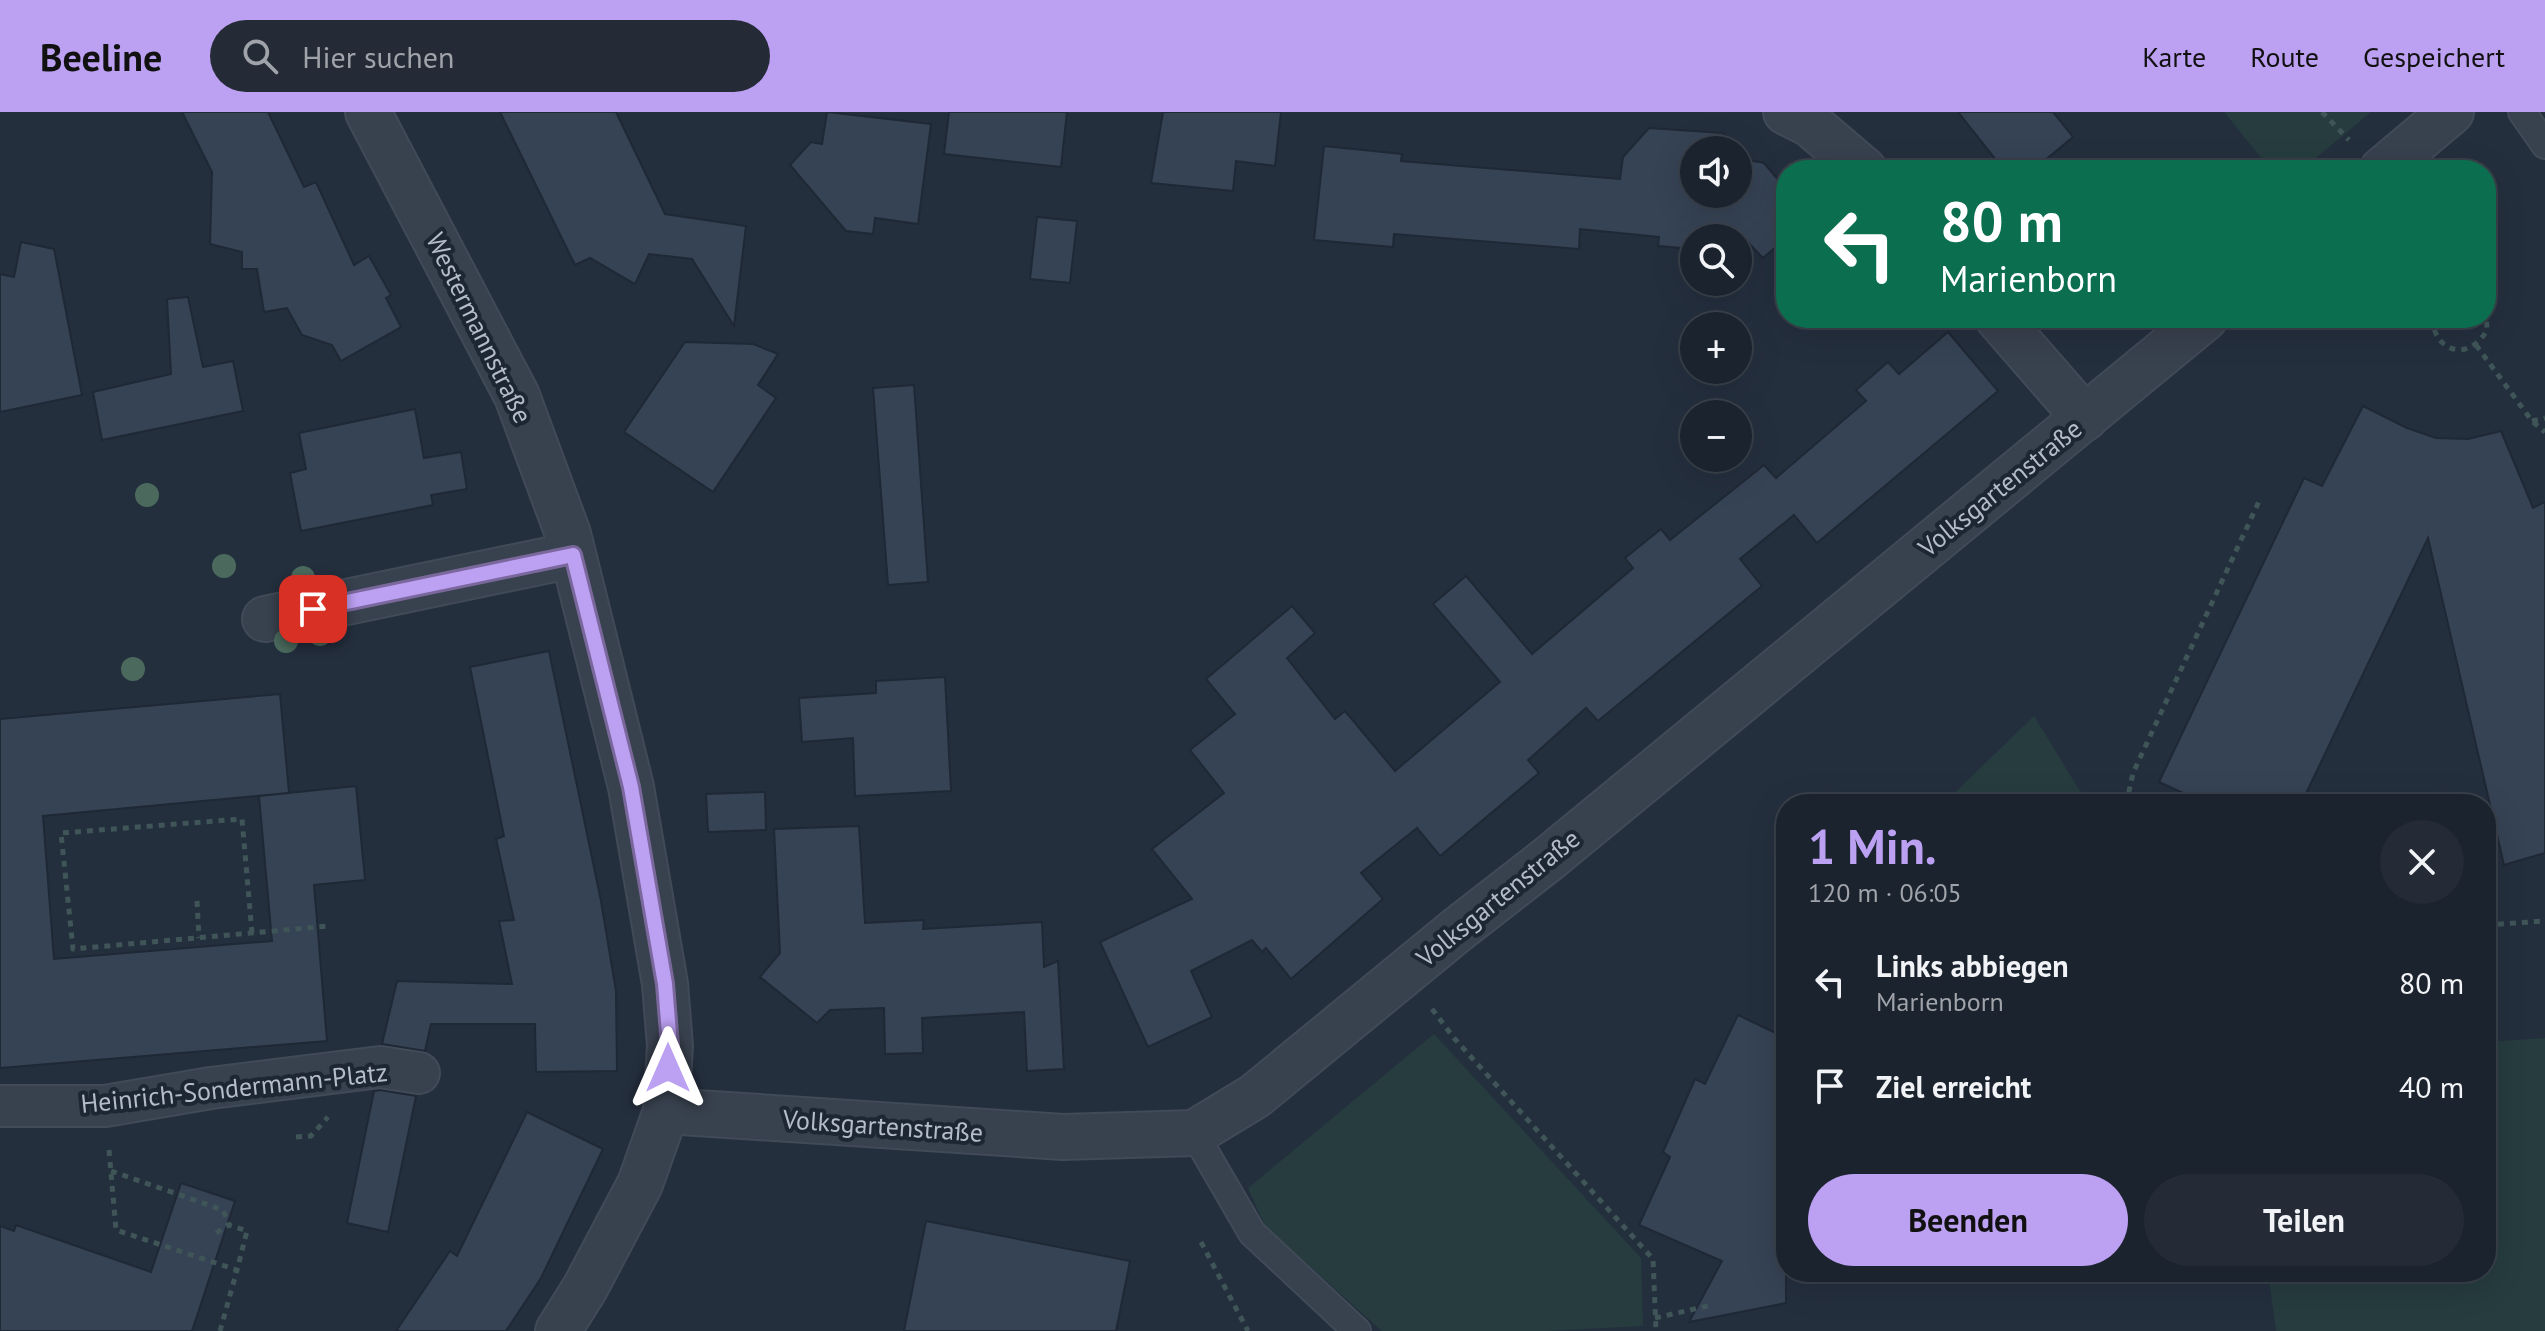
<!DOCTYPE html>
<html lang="de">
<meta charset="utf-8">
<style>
body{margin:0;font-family:"PT Sans",sans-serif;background:#242b36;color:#f1f3f6;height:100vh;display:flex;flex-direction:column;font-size:30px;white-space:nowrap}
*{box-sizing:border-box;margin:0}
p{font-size:26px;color:#a0a4aa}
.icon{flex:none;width:44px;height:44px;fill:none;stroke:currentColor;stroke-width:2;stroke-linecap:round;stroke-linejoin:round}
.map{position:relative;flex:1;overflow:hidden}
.details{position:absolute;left:1776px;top:682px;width:720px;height:488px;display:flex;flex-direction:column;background:#1b232e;border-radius:32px;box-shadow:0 8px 32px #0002,0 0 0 2px #39404a}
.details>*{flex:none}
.top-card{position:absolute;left:1776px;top:48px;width:720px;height:168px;border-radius:32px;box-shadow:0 8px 32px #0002,0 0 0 2px #39404a;background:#0b6e4f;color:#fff;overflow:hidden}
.buttons{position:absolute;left:1680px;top:24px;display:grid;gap:16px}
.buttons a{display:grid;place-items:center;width:72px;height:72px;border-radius:50%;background:#1b232e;box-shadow:0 8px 32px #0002,0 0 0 2px #39404a;font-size:40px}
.pin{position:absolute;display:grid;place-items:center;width:68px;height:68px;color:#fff;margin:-34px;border-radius:16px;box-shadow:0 4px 12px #0006}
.me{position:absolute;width:88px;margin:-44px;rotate:0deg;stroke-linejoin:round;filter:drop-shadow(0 0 6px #0008)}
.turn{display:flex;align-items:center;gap:28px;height:168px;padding:0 32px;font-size:36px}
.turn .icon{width:104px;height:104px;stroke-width:2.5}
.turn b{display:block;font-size:56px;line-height:68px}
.round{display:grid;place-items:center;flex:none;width:84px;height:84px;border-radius:42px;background:#242b36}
.summary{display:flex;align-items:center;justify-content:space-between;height:136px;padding:0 32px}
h1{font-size:48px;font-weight:600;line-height:60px;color:#bca0f2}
.action{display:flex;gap:16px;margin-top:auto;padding:16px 32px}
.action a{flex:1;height:92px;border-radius:48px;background:#bca0f2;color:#111;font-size:32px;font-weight:600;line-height:92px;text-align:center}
.action a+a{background:#242b36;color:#f1f3f6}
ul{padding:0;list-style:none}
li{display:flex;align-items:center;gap:24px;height:104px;padding:0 32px}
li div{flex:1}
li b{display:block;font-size:30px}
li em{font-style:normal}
header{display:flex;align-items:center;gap:48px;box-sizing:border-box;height:112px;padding:0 40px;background:#bca0f2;color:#111}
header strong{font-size:38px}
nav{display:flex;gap:44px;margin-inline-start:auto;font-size:28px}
.search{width:560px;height:72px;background:#242b36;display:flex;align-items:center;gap:20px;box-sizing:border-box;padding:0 28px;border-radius:44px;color:#a0a4aa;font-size:30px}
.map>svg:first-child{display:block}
.green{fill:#263c3f}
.building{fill:#364354;stroke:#1f2835;stroke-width:2}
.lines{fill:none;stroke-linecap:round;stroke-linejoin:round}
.service-casing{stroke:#414a57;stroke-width:30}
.pedestrian-casing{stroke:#414a57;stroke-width:44}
.minor-casing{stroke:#414a57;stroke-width:48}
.tertiary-casing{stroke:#414a57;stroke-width:48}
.path{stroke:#3f5557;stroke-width:5;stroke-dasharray:6 6;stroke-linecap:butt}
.service{stroke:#38414e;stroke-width:26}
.pedestrian{stroke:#38414e;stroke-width:40}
.minor{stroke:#38414e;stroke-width:44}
.tertiary{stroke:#38414e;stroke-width:44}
.tree{fill:#4b6a5d}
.route-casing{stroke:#7a689d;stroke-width:20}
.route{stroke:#bca0f2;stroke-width:14}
.labels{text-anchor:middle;stroke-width:8;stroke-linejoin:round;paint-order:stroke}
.street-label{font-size:26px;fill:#b4bcc9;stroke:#1d2633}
</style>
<header>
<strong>Beeline</strong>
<div class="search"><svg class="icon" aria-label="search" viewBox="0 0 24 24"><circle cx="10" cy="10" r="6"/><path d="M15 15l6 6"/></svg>Hier suchen</div>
<nav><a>Karte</a><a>Route</a><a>Gespeichert</a></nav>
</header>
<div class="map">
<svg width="2545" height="1219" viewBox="0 0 2545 1219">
<rect width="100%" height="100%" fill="#242f3e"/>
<!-- green -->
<g class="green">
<path d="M2224,0H2371L2302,58H2271Z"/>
<path d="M2034,604L2088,692H1943Z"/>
<path d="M1434,922L1641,1146L1643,1214L1546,1219H1382L1265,1114L1248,1076Z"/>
<path d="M2545,926V1219H2276L2268,1160H2486V930Z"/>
</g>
<!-- building -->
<g class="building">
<path d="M182,0H268L304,75L316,70L354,153L369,144L391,183L386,186L401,215L341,249L332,233L302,223L287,196L264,200L257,157H242V140L210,132L212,60Z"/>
<path d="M500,0H616L665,102L746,114L734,214L692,147L649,142L635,172L590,146L575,153Z"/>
<path d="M827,0L931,12L918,112L875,106L873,122L846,119L790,53L811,30L822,32Z"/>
<path d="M949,0H1067L1061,55L944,42Z"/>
<path d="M1163,0H1281L1275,54L1236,49L1233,79L1151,71Z"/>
<path d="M1958,0H2053L2073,25L2033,58H2004Z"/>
<path d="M1649,16L1723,21L1730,38H1694V82H1738V46L1764,51L1786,77V126L1763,146L1744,126H1694V137L1658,134L1659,125L1580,117L1579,137L1394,122L1393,135L1314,128L1324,34L1402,42L1401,49L1620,67L1623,45Z"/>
<path d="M1037,105L1077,109L1070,171L1030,167Z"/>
<path d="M21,130L54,137L82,283L0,300V162L14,165Z"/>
<path d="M188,185L203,255L233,249L243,299L102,328L93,280L171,262L167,187Z"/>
<path d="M1948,220L1998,279L1817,431L1794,403L1740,447L1762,474L1598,609L1586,596L1528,648L1539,661L1440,744L1417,716L1361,761L1383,787L1291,867L1266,836L1262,840L1252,828L1191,859L1212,905L1148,935L1100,830L1192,787L1152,737L1224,681L1190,638L1235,602L1206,567L1292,494L1315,521L1287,546L1335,607L1345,599L1395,659L1500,570L1433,492L1466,464L1532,542L1633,456L1625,446L1661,417L1670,428L1764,353L1776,366L1866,289L1856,278L1888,250L1899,262Z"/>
<path d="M685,230L753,232L778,242L758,273L776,286L713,380L624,320Z"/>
<path d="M914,273L928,470L888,473L873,276Z"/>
<path d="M2363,294L2407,316L2436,326L2468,327L2501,319L2533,396L2545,390V741L2504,753L2428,426L2301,692H2207L2159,670L2304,366L2322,374Z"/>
<path d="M415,297L424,346L461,340L467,377L431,383L433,393L301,419L290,361L306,357L299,321Z"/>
<path d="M549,539L601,789L616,879L617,959L536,960L535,912H431L425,939L382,932L397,869L512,872L499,809L514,808L496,727L504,724L470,555Z"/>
<path d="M945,565L951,679L855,684L853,626L802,630L799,586L876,581V569Z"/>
<path d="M280,582L289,681L43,704L54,847L272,829L259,684L356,674L365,768L314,773L327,929L0,956V607Z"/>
<path d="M765,680L766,718L708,720L706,682Z"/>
<path d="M859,714L865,811L924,808L923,817L1042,810L1044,855L1058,849L1064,957L1027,959L1024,900L922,906L923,941L885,942L884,896L830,898L817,911L760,865L780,841L774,717Z"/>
<path d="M1738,903L1786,926V1191L1689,1210L1722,1149L1639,1113L1670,1045L1663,1040L1695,967L1705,972Z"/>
<path d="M380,978L416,984L388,1120L347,1111L374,979Z"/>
<path d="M527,1000L603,1037L541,1166L506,1219H396L450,1139L457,1144Z"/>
<path d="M181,1071L235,1089L192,1219H0V1114L14,1119L16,1113L151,1160Z"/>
<path d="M926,1109L1130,1149L1116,1219H904Z"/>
</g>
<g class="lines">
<!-- service casing -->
<g class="service-casing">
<g id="service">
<path d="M2522,0L2545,33"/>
<path d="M1194,1021L1252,1121L1357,1219"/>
</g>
</g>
<!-- pedestrian casing -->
<g class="pedestrian-casing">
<path id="pedestrian" d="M0,994H105L211,976L380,955L419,961"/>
</g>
<!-- minor casing -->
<g class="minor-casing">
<g id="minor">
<path d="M1786,0L1810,12L1864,58"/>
<path d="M2382,58L2451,0"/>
<path d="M1998,206L2085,306"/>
<path d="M265,507L573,443"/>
<path d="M666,999L1063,1025L1194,1021L1255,984L1457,818L1547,748L2205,206"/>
</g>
</g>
<!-- tertiary casing -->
<g class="tertiary-casing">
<path id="tertiary" d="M368,0L517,284L568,422L631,675L665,872L670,934L666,999L640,1072L585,1176L558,1219"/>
</g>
<!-- path -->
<g class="path">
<path d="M2322,0L2349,28"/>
<path d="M2432,206C2435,242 2470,249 2487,218L2486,198"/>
<path d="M2476,233L2532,309L2545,320"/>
<path d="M2532,309L2545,306"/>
<path d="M2130,692L2128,684L2133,661L2261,385"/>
<path d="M197,789L199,826"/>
<path d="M2486,813L2545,809"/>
<path d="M252,821L242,707L61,721L73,837L329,814"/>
<path d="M1432,897L1454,926L1653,1147L1656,1219"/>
<path d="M296,1025L311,1024L328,1005"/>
<path d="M109,1038L116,1118L237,1158L247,1119L229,1113L216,1121"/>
<path d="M111,1059L223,1098L229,1113"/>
<path d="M1201,1130L1248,1219"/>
<path d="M1655,1206L1712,1193"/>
<path d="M220,1219L237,1158"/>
</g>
<!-- service -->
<use href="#service" class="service"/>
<!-- pedestrian -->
<use href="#pedestrian" class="pedestrian"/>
<!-- minor -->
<use href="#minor" class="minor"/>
<!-- tertiary -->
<use href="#tertiary" class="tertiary"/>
</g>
<!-- trees -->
<g class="tree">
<circle cx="147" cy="383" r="12"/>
<circle cx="224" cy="454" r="12"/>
<circle cx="303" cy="466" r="12"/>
<circle cx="320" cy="522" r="12"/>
<circle cx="286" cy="529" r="12"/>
<circle cx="133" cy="557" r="12"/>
</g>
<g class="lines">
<!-- route casing -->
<g class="route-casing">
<path id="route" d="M313,497L573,443L631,675L665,872L670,934L668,956"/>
</g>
<!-- route -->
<use href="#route" class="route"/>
</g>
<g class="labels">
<!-- street labels -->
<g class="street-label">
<text transform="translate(479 216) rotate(64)" y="9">Westermannstraße</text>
<text transform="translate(2000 376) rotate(-39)" y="9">Volksgartenstraße</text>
<text transform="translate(1498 786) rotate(-39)" y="9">Volksgartenstraße</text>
<text transform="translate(234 976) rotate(-6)" y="9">Heinrich-Sondermann-Platz</text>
<text transform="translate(883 1014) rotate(4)" y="9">Volksgartenstraße</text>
</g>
</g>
</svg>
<div class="buttons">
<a><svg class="icon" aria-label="sound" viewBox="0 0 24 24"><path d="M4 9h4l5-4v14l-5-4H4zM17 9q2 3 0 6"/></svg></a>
<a><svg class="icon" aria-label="search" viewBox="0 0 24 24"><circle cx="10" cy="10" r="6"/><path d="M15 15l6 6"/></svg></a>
<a>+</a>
<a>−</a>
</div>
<div class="pin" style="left:313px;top:497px;background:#d93025"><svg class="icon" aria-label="arrive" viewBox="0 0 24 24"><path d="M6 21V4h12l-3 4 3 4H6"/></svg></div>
<svg class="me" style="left:668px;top:956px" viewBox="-20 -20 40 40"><path d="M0-17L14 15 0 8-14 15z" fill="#bca0f2" stroke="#fff" stroke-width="4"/></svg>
<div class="top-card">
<div class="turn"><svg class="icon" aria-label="left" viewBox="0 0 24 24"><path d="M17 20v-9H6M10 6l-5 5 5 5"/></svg><div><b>80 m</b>Marienborn</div></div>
</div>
<section class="details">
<div class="summary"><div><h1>1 Min.</h1><p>120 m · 06:05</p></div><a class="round"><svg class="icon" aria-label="close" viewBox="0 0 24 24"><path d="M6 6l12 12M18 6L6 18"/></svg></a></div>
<ul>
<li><svg class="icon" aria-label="left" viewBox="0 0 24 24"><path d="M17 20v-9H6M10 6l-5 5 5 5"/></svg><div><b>Links abbiegen</b><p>Marienborn</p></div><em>80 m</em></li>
<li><svg class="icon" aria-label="arrive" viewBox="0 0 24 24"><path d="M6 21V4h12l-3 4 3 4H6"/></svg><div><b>Ziel erreicht</b></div><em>40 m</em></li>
</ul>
<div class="action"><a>Beenden</a><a>Teilen</a></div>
</section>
</div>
